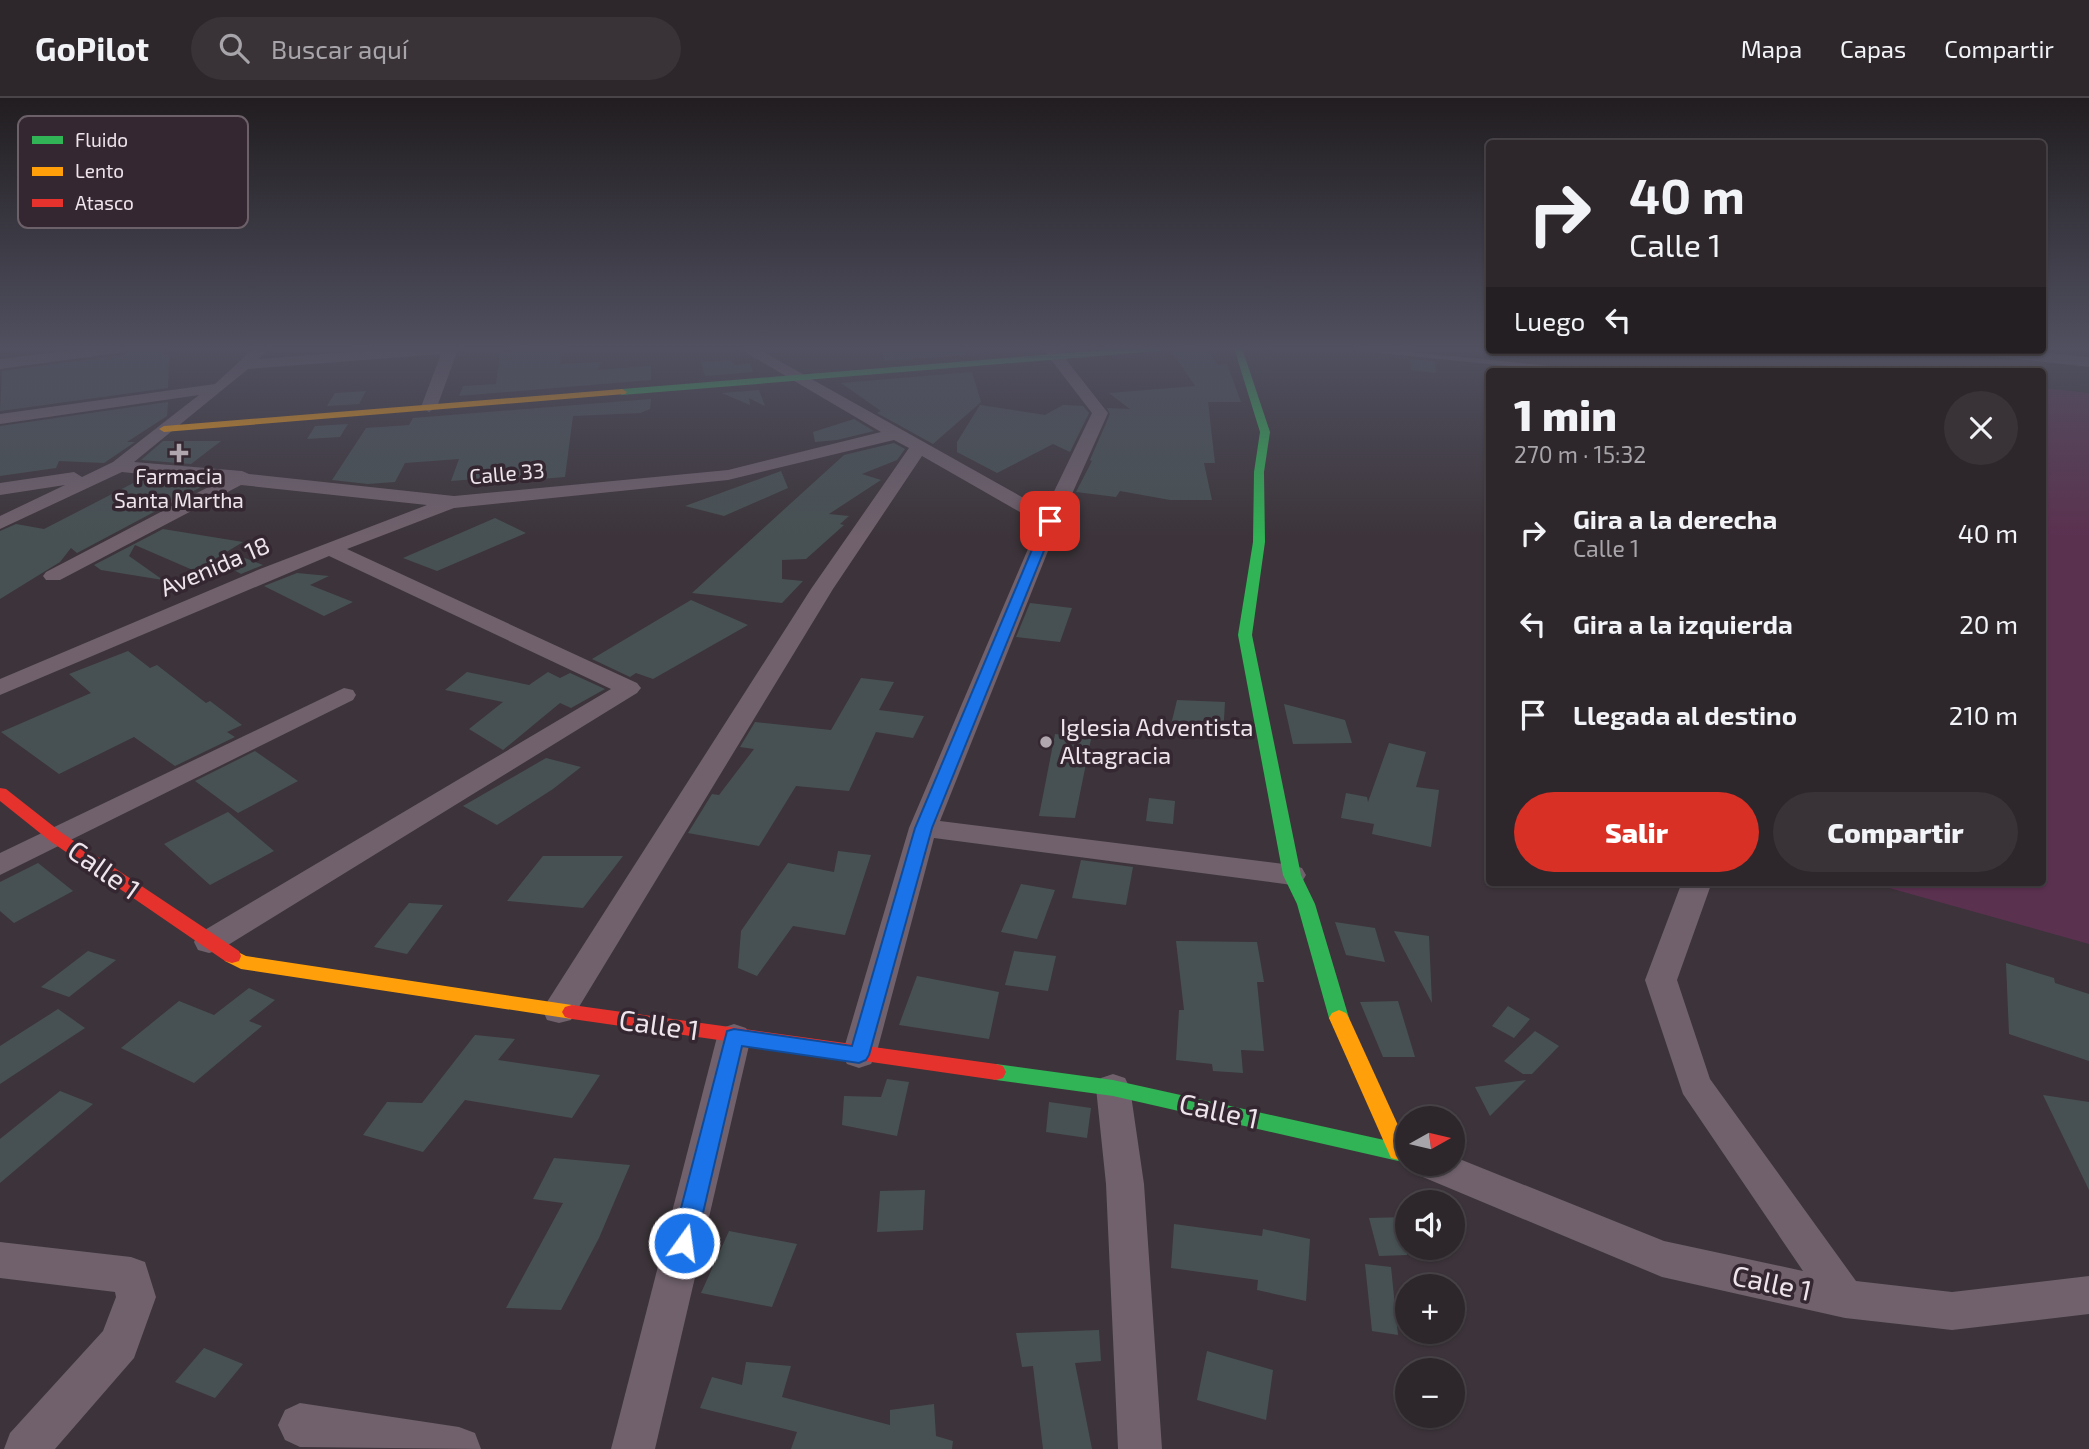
<!DOCTYPE html>
<html lang="es">
<meta charset="utf-8">
<style>
body{margin:0;font-family:"Exo 2",sans-serif;background:#393338;color:#f1f3f6;height:100vh;display:flex;flex-direction:column;font-size:26px;white-space:nowrap}
*{box-sizing:border-box;margin:0}
p{font-size:23px;color:#a7a5a9}
.icon{flex:none;width:38px;height:38px;fill:none;stroke:currentColor;stroke-width:2;stroke-linecap:round;stroke-linejoin:round}
.map{position:relative;flex:1;overflow:hidden}
.drawer{position:absolute;left:1486px;top:270px;width:560px;height:518px;display:flex;flex-direction:column;background:#2d272c;border-radius:7px;box-shadow:0 2px 5px #0004,0 0 0 2px #484448}
.drawer>*{flex:none}
.hud{position:absolute;left:1486px;top:42px;width:560px;height:214px;border-radius:7px;box-shadow:0 2px 5px #0004,0 0 0 2px #484448;background:#2d272c;color:#f1f3f6;overflow:hidden}
.needle{width:46px;rotate:82deg}
.tools{position:absolute;left:1395px;top:1008px;display:grid;gap:14px}
.tools a{display:grid;place-items:center;width:70px;height:70px;border-radius:50%;background:#2d272c;box-shadow:0 2px 5px #0004,0 0 0 2px #484448;font-size:35px}
.pin{position:absolute;display:grid;place-items:center;width:60px;height:60px;color:#fff;margin:-30px;border-radius:14px;box-shadow:0 4px 10px #0006}
.me{position:absolute;width:77px;margin:-38px;rotate:14deg;stroke-linejoin:round;filter:drop-shadow(0 0 5px #0008)}
.turn{display:flex;align-items:center;gap:24px;height:147px;padding:0 28px;font-size:32px}
.turn .icon{width:91px;height:91px;stroke-width:2.5}
.turn b{display:block;font-size:49px;line-height:60px}
.then{display:flex;align-items:center;height:66px;padding:0 28px;background:#0003;gap:14px;font-size:26px}
.round{display:grid;place-items:center;flex:none;width:74px;height:74px;border-radius:37px;background:#393338}
.summary{display:flex;align-items:center;justify-content:space-between;height:119px;padding:0 28px}
h1{font-size:42px;font-weight:800;line-height:52px}
.cta{display:flex;gap:14px;margin-top:auto;padding:14px 28px}
.cta a{flex:1;height:80px;border-radius:42px;background:#d93025;color:#fff;font-size:28px;font-weight:800;line-height:80px;text-align:center}
.cta a+a{background:#393338;color:#f1f3f6}
ul{padding:0;list-style:none}
li{display:flex;align-items:center;gap:21px;height:91px;padding:0 28px}
li div{flex:1}
li b{display:block;font-size:26px}
li em{font-style:normal}
header{display:flex;align-items:center;gap:42px;box-sizing:border-box;height:98px;padding:0 35px;background:#2d272c;border-bottom:2px solid #484448}
header strong{font-size:33px}
nav{display:flex;gap:38px;margin-inline-start:auto;font-size:24px}
.search{width:490px;height:63px;background:#393338;display:flex;align-items:center;gap:18px;box-sizing:border-box;padding:0 24px;border-radius:38px;color:#a7a5a9;font-size:26px}
.map>svg:first-child{display:block}
.green{fill:#5b3150}
.building{fill:#475153}
.lines{fill:none;stroke-linecap:round;stroke-linejoin:round}
.lane{fill:#70616c;fill-rule:evenodd}
.street{fill:#70616c;fill-rule:evenodd}
.fast{fill:#30b455;fill-rule:evenodd}
.slow{fill:#ff9f0a;fill-rule:evenodd}
.jam{fill:#e5322d;fill-rule:evenodd}
.route{fill:#1a73e8;stroke:#114b97;stroke-width:2}
.poi-dot{fill:#b0a6ad;stroke:#352731;stroke-width:2.5}
.labels{text-anchor:middle;stroke-width:7;stroke-linejoin:round;paint-order:stroke}
.far-street-label{font-size:21px;fill:#eee4eb;stroke:#352731}
.far-poi-label{font-size:21px;fill:#eee4eb;stroke:#352731}
.street-label{font-size:24px;fill:#eee4eb;stroke:#352731}
.poi-label{font-size:24px;fill:#eee4eb;stroke:#352731;text-anchor:start}
.near-street-label{font-size:28px;fill:#eee4eb;stroke:#352731}
.key{fill:#352731;stroke:#6c6069;stroke-width:2}
.key-label{font-size:19px;fill:#eee4eb}
</style>
<header>
<strong>GoPilot</strong>
<div class="search"><svg class="icon" aria-label="search" viewBox="0 0 24 24"><circle cx="10" cy="10" r="6"/><path d="M15 15l6 6"/></svg>Buscar aquí</div>
<nav><a>Mapa</a><a>Capas</a><a>Compartir</a></nav>
</header>
<div class="map">
<svg width="2089" height="1351" viewBox="0 0 2089 1351">
<rect width="100%" height="100%" fill="#3c343a"/>
<!-- green -->
<path class="green" d="M2042,290L2089,295V846L1882,788L1880,784H2042Z"/>
<!-- building -->
<g class="building">
<path d="M133,250H165L162,257L169,256L168,290L0,313L2,273L124,257Z"/>
<path d="M562,250L560,266L601,264L598,272L651,268V282L459,298L463,288L496,286L500,255Z"/>
<path d="M897,250H964L966,257L885,263L880,251Z"/>
<path d="M1207,252L1218,267L1227,266L1241,304H1208L1215,365H1204L1212,402H1170L1120,393L1116,399L1076,394L1092,363L1090,362L1110,316L1107,310L1130,311L1109,295L1195,288L1172,254Z"/>
<path d="M1410,261L1435,263L1436,275L1411,272Z"/>
<path d="M730,262L735,267L750,265L753,274L705,278L701,264Z"/>
<path d="M972,274L981,304L933,346L877,315L881,313L841,285Z"/>
<path d="M759,292L765,308L749,300L750,307L722,295Z"/>
<path d="M366,293L359,306L327,308L335,295Z"/>
<path d="M651,301L650,311L640,315L573,318L565,379L488,385L490,380L451,383L459,361L405,365L395,384L368,386L332,382L366,330L409,327L413,320Z"/>
<path d="M168,304L167,318L127,344H135L104,365L59,363L56,370L0,378V328Z"/>
<path d="M980,307L1045,317L1063,307L1083,308L1089,315L1070,354L1053,346L997,375L957,354V344Z"/>
<path d="M854,321L874,333L837,342L815,344L813,334Z"/>
<path d="M348,326L340,339L307,341L315,328Z"/>
<path d="M163,343H221L191,366L141,362Z"/>
<path d="M894,345L905,351L897,362L862,376L881,382L829,416L849,418L840,426L844,427L806,461L782,462V481L803,483L782,505L692,495L844,357Z"/>
<path d="M781,373L788,390L724,418L685,408Z"/>
<path d="M143,380L201,389L77,455L71,450L60,464L0,501V433L16,426L44,431Z"/>
<path d="M495,420L526,435L437,473L403,460Z"/>
<path d="M163,431L243,444L195,473L135,447L129,458L163,482L101,472L94,467Z"/>
<path d="M242,459L263,467L241,476L225,467L238,468Z"/>
<path d="M297,475L329,478L310,487L353,504L324,518L264,488Z"/>
<path d="M691,502L748,527L653,581L636,575L630,579L592,561Z"/>
<path d="M1030,505L1072,510L1060,544L1016,539Z"/>
<path d="M128,553L150,570L157,567L206,605L210,603L242,627L227,634L235,639L175,668L134,639L59,676L1,634L91,595L69,576Z"/>
<path d="M467,574L529,587L548,574L560,580L570,575L605,591L571,610L560,605L503,652L469,631L503,604L445,592Z"/>
<path d="M861,580L894,584L879,612L924,618L913,640L876,634L849,693L796,688L759,748L688,735L712,696L719,697L754,651L740,649L755,624L831,632Z"/>
<path d="M1177,602L1225,604L1223,638L1169,635Z"/>
<path d="M1284,606L1345,622L1352,645L1293,646Z"/>
<path d="M1055,636L1091,641L1075,720L1039,718Z"/>
<path d="M1389,645L1426,654L1416,689L1439,692L1431,749L1372,736L1374,726L1341,720L1346,695L1367,699L1368,704Z"/>
<path d="M255,653L298,683L238,715L195,683Z"/>
<path d="M546,660L581,669L553,691L497,727L463,708Z"/>
<path d="M1149,700L1175,703L1173,726L1146,723Z"/>
<path d="M228,714L274,753L210,787L164,746Z"/>
<path d="M838,753L871,757L845,837L793,828L757,878L738,870L741,833L788,765L834,774Z"/>
<path d="M543,758H623L583,810L507,803Z"/>
<path d="M1081,762L1133,769L1126,807L1072,800Z"/>
<path d="M38,765L73,793L14,825L0,813V784Z"/>
<path d="M1021,786L1055,792L1037,841L1001,834Z"/>
<path d="M409,805L443,807L407,856L374,849Z"/>
<path d="M1335,824L1375,830L1385,864L1346,857Z"/>
<path d="M1394,833L1429,838L1432,905Z"/>
<path d="M1176,843L1257,844L1264,884H1257L1264,953L1241,952L1243,975L1213,973L1212,966L1176,962L1179,912H1184Z"/>
<path d="M88,853L116,862L69,899L41,889Z"/>
<path d="M1014,853L1056,858L1048,893L1005,887Z"/>
<path d="M2006,865L2054,880L2055,885L2089,896V963L2009,936Z"/>
<path d="M917,878L999,894L989,941L899,927Z"/>
<path d="M249,890L275,902L249,923L262,928L194,985L121,950L179,903L214,917Z"/>
<path d="M1398,903L1415,959H1383L1360,904Z"/>
<path d="M1508,908L1530,921L1514,940L1492,928Z"/>
<path d="M58,911L85,930L0,986V948Z"/>
<path d="M1535,933L1559,948L1532,976H1523L1504,963Z"/>
<path d="M475,937L515,941L498,962L600,977L572,1020L465,1002L423,1054L363,1037L387,1004L422,1005Z"/>
<path d="M887,981L909,984L897,1038L842,1027L844,998L881,999Z"/>
<path d="M1526,982L1490,1018L1475,989Z"/>
<path d="M60,993L93,1006L0,1085V1041Z"/>
<path d="M2043,997L2089,1004V1092Z"/>
<path d="M1049,1004L1091,1010L1087,1040L1046,1034Z"/>
<path d="M554,1060L630,1067L599,1140L561,1212L506,1210L563,1105L533,1101Z"/>
<path d="M925,1092L923,1132L877,1134L880,1093Z"/>
<path d="M1407,1119V1157L1379,1158L1369,1120Z"/>
<path d="M1174,1126L1262,1138L1263,1131L1310,1141L1306,1203L1257,1192L1258,1182L1171,1170Z"/>
<path d="M729,1133L797,1146L772,1209L701,1195Z"/>
<path d="M1365,1166L1391,1169L1398,1237L1372,1233Z"/>
<path d="M1099,1232L1101,1263L1075,1265L1092,1351H1043L1033,1268L1022,1269L1016,1235Z"/>
<path d="M204,1250L243,1266L215,1300L175,1284Z"/>
<path d="M1207,1253L1273,1272L1266,1322L1197,1302Z"/>
<path d="M746,1264L791,1268L782,1299L890,1327V1312L934,1306L936,1338L953,1343L952,1351H791L797,1334L700,1310L712,1279L742,1287Z"/>
</g>
<g class="lines">
<!-- lane -->
<path class="lane" d="M1347,250H1370L1561,269L1565,271L1559,273L1350,252Z"/>
<!-- street -->
<g class="street">
<path d="M90,250H131L124,254L0,271V261Z"/>
<path d="M254,250H270L259,261L402,250H464L457,254L437,309L429,314L421,309L441,256L248,271L134,364L242,373L249,376L454,398L728,372L881,334L738,250H756L1045,412L1092,315L1042,250H1057L1108,315L1060,423L940,723L1292,767L1302,770L1306,777L1302,784L1292,787L934,740L876,957L871,966L859,970L847,966L842,957L909,730L1039,425L922,358L833,491L571,922L559,925L547,922L543,913L547,904L811,491L909,350L894,342L728,382L454,410L347,451L637,585L641,590L637,595L220,852L209,855L198,852L194,844L198,836L611,591L329,458L0,597V581L260,471L427,407L241,387L60,482H46L43,478L46,474L218,384L122,374L0,431V418L65,387L0,397V385L74,374L82,379L113,364L199,297L0,326V316L215,286Z"/>
<path d="M1968,252H2018L2089,259V269L1975,256Z"/>
<path d="M344,590L353,592L356,597L353,602L0,777V755Z"/>
<path d="M1682,784H1712L1677,882L1710,981L1856,1183L1952,1194L2089,1178V1216L1952,1232L1845,1220L1662,1179L1418,1077L1413,1066H1452V1058L1664,1143L1803,1173L1683,996L1645,882Z"/>
<path d="M734,926L746,930L751,939L655,1351H611L717,939L722,930Z"/>
<path d="M1113,976L1125,980L1130,990L1144,1086L1162,1351H1118L1106,1086L1096,990L1101,980Z"/>
<path d="M0,1144L131,1159L145,1164L156,1199L134,1260L55,1351H4L10,1335L103,1233L116,1199L115,1194L0,1180Z"/>
<path d="M300,1305L459,1329L475,1335L481,1351L300,1349L285,1342L278,1327L285,1312Z"/>
</g>
<!-- fast -->
<g class="fast">
<path d="M1128,250H1164L1160,253L622,297L617,294L622,291Z"/>
<path d="M1234,250H1242L1270,334L1264,374L1265,444L1252,537L1301,777L1315,806L1349,920L1346,925L1339,928L1332,925L1329,920L1297,806L1283,777L1238,537L1253,444L1254,374L1260,334Z"/>
<path d="M996,966L1113,982L1407,1047V1065L1113,998L996,982L989,980L986,974L989,968Z"/>
</g>
<!-- slow -->
<g class="slow">
<path d="M622,291L627,294L625,296L164,334L159,331L164,328Z"/>
<path d="M232,851L246,858L572,907L579,909L582,914L579,919L572,921L241,871L225,863L223,858L225,853Z"/>
<path d="M1339,912L1346,915L1349,920L1407,1047V1060L1399,1062L1391,1060L1388,1053L1329,920L1332,915Z"/>
</g>
<!-- jam -->
<g class="jam">
<path d="M0,690L6,691L62,735L239,853L241,858L239,863L232,865L225,863L50,743L0,703Z"/>
<path d="M572,907L996,966L1003,968L1006,974L1003,980L996,982L572,921L565,919L562,914L565,909Z"/>
</g>
</g>
<!-- sky -->
<linearGradient id="sky" x2="0" y2="1"><stop stop-color="#211d20"/><stop offset="0.57" stop-color="#505060"/><stop offset="1" stop-color="#505060" stop-opacity="0"/></linearGradient>
<rect width="2089" height="439" fill="url(#sky)"/>
<!-- route -->
<path class="route" d="M1050,419L1056,423L932,730L869,957L866,962L859,965L742,948L696,1145L692,1152L684,1156L676,1152L672,1145L727,933L734,931L852,948L915,730L1044,423Z"/>
<!-- markers -->
<g class="poi-dot">
<path d="M175.5 344.5h7v7h7v7h-7v7h-7v-7h-7v-7h7z"/>
<circle cx="1046" cy="644" r="7"/>
</g>
<g class="labels">
<!-- far-street labels -->
<g class="far-street-label">
<text transform="translate(507 376) rotate(-5)" y="7">Calle 33</text>
</g>
<!-- far-poi labels -->
<g class="far-poi-label">
<text x="179" y="386">Farmacia<tspan x="179" dy="24">Santa Martha</tspan></text>
</g>
<!-- street labels -->
<g class="street-label">
<text transform="translate(215 469) rotate(-23)" y="8">Avenida 18</text>
</g>
<!-- poi labels -->
<g class="poi-label">
<text x="1060" y="638">Iglesia Adventista<tspan x="1060" dy="28">Altagracia</tspan></text>
</g>
<!-- near-street labels -->
<g class="near-street-label">
<text transform="translate(104 772) rotate(35)" y="10">Calle 1</text>
<text transform="translate(659 927) rotate(8)" y="10">Calle 1</text>
<text transform="translate(1219 1013) rotate(12)" y="10">Calle 1</text>
<text transform="translate(1772 1185) rotate(12)" y="10">Calle 1</text>
</g>
</g>
<!-- legend -->
<rect x="18" y="18" width="230" height="112" rx="10" class="key"/>
<rect x="32" y="38" width="31" height="8" fill="#30b455"/>
<rect x="32" y="69" width="31" height="9" fill="#ff9f0a"/>
<rect x="32" y="101" width="31" height="8" fill="#e5322d"/>
<g class="key-label">
<text x="75" y="49">Fluido</text>
<text x="75" y="80">Lento</text>
<text x="75" y="112">Atasco</text>
</g>
</svg>
<div class="tools">
<a><svg class="needle" viewBox="-14 -14 28 28"><path d="M0-13l5 13h-10z" fill="#e53935"/><path d="M0 13l5-13h-10z" fill="#a7a5a9"/></svg></a>
<a><svg class="icon" aria-label="sound" viewBox="0 0 24 24"><path d="M4 9h4l5-4v14l-5-4H4zM17 9q2 3 0 6"/></svg></a>
<a>+</a>
<a>−</a>
</div>
<div class="pin" style="left:1050px;top:423px;background:#d93025"><svg class="icon" aria-label="arrive" viewBox="0 0 24 24"><path d="M6 21V4h12l-3 4 3 4H6"/></svg></div>
<svg class="me" style="left:684px;top:1145px" viewBox="-20 -20 40 40"><circle r="17" fill="#1a73e8" stroke="#fff" stroke-width="3"/><path d="M0-11L8 9 0 5-8 9z" fill="#fff"/></svg>
<div class="hud">
<div class="turn"><svg class="icon" aria-label="right" viewBox="0 0 24 24"><path d="M7 20v-9h11M14 6l5 5-5 5"/></svg><div><b>40 m</b>Calle 1</div></div>
<div class="then">Luego<svg class="icon" aria-label="left" viewBox="0 0 24 24"><path d="M17 20v-9H6M10 6l-5 5 5 5"/></svg></div>
</div>
<section class="drawer">
<div class="summary"><div><h1>1 min</h1><p>270 m · 15:32</p></div><a class="round"><svg class="icon" aria-label="close" viewBox="0 0 24 24"><path d="M6 6l12 12M18 6L6 18"/></svg></a></div>
<ul>
<li><svg class="icon" aria-label="right" viewBox="0 0 24 24"><path d="M7 20v-9h11M14 6l5 5-5 5"/></svg><div><b>Gira a la derecha</b><p>Calle 1</p></div><em>40 m</em></li>
<li><svg class="icon" aria-label="left" viewBox="0 0 24 24"><path d="M17 20v-9H6M10 6l-5 5 5 5"/></svg><div><b>Gira a la izquierda</b></div><em>20 m</em></li>
<li><svg class="icon" aria-label="arrive" viewBox="0 0 24 24"><path d="M6 21V4h12l-3 4 3 4H6"/></svg><div><b>Llegada al destino</b></div><em>210 m</em></li>
</ul>
<div class="cta"><a>Salir</a><a>Compartir</a></div>
</section>
</div>
